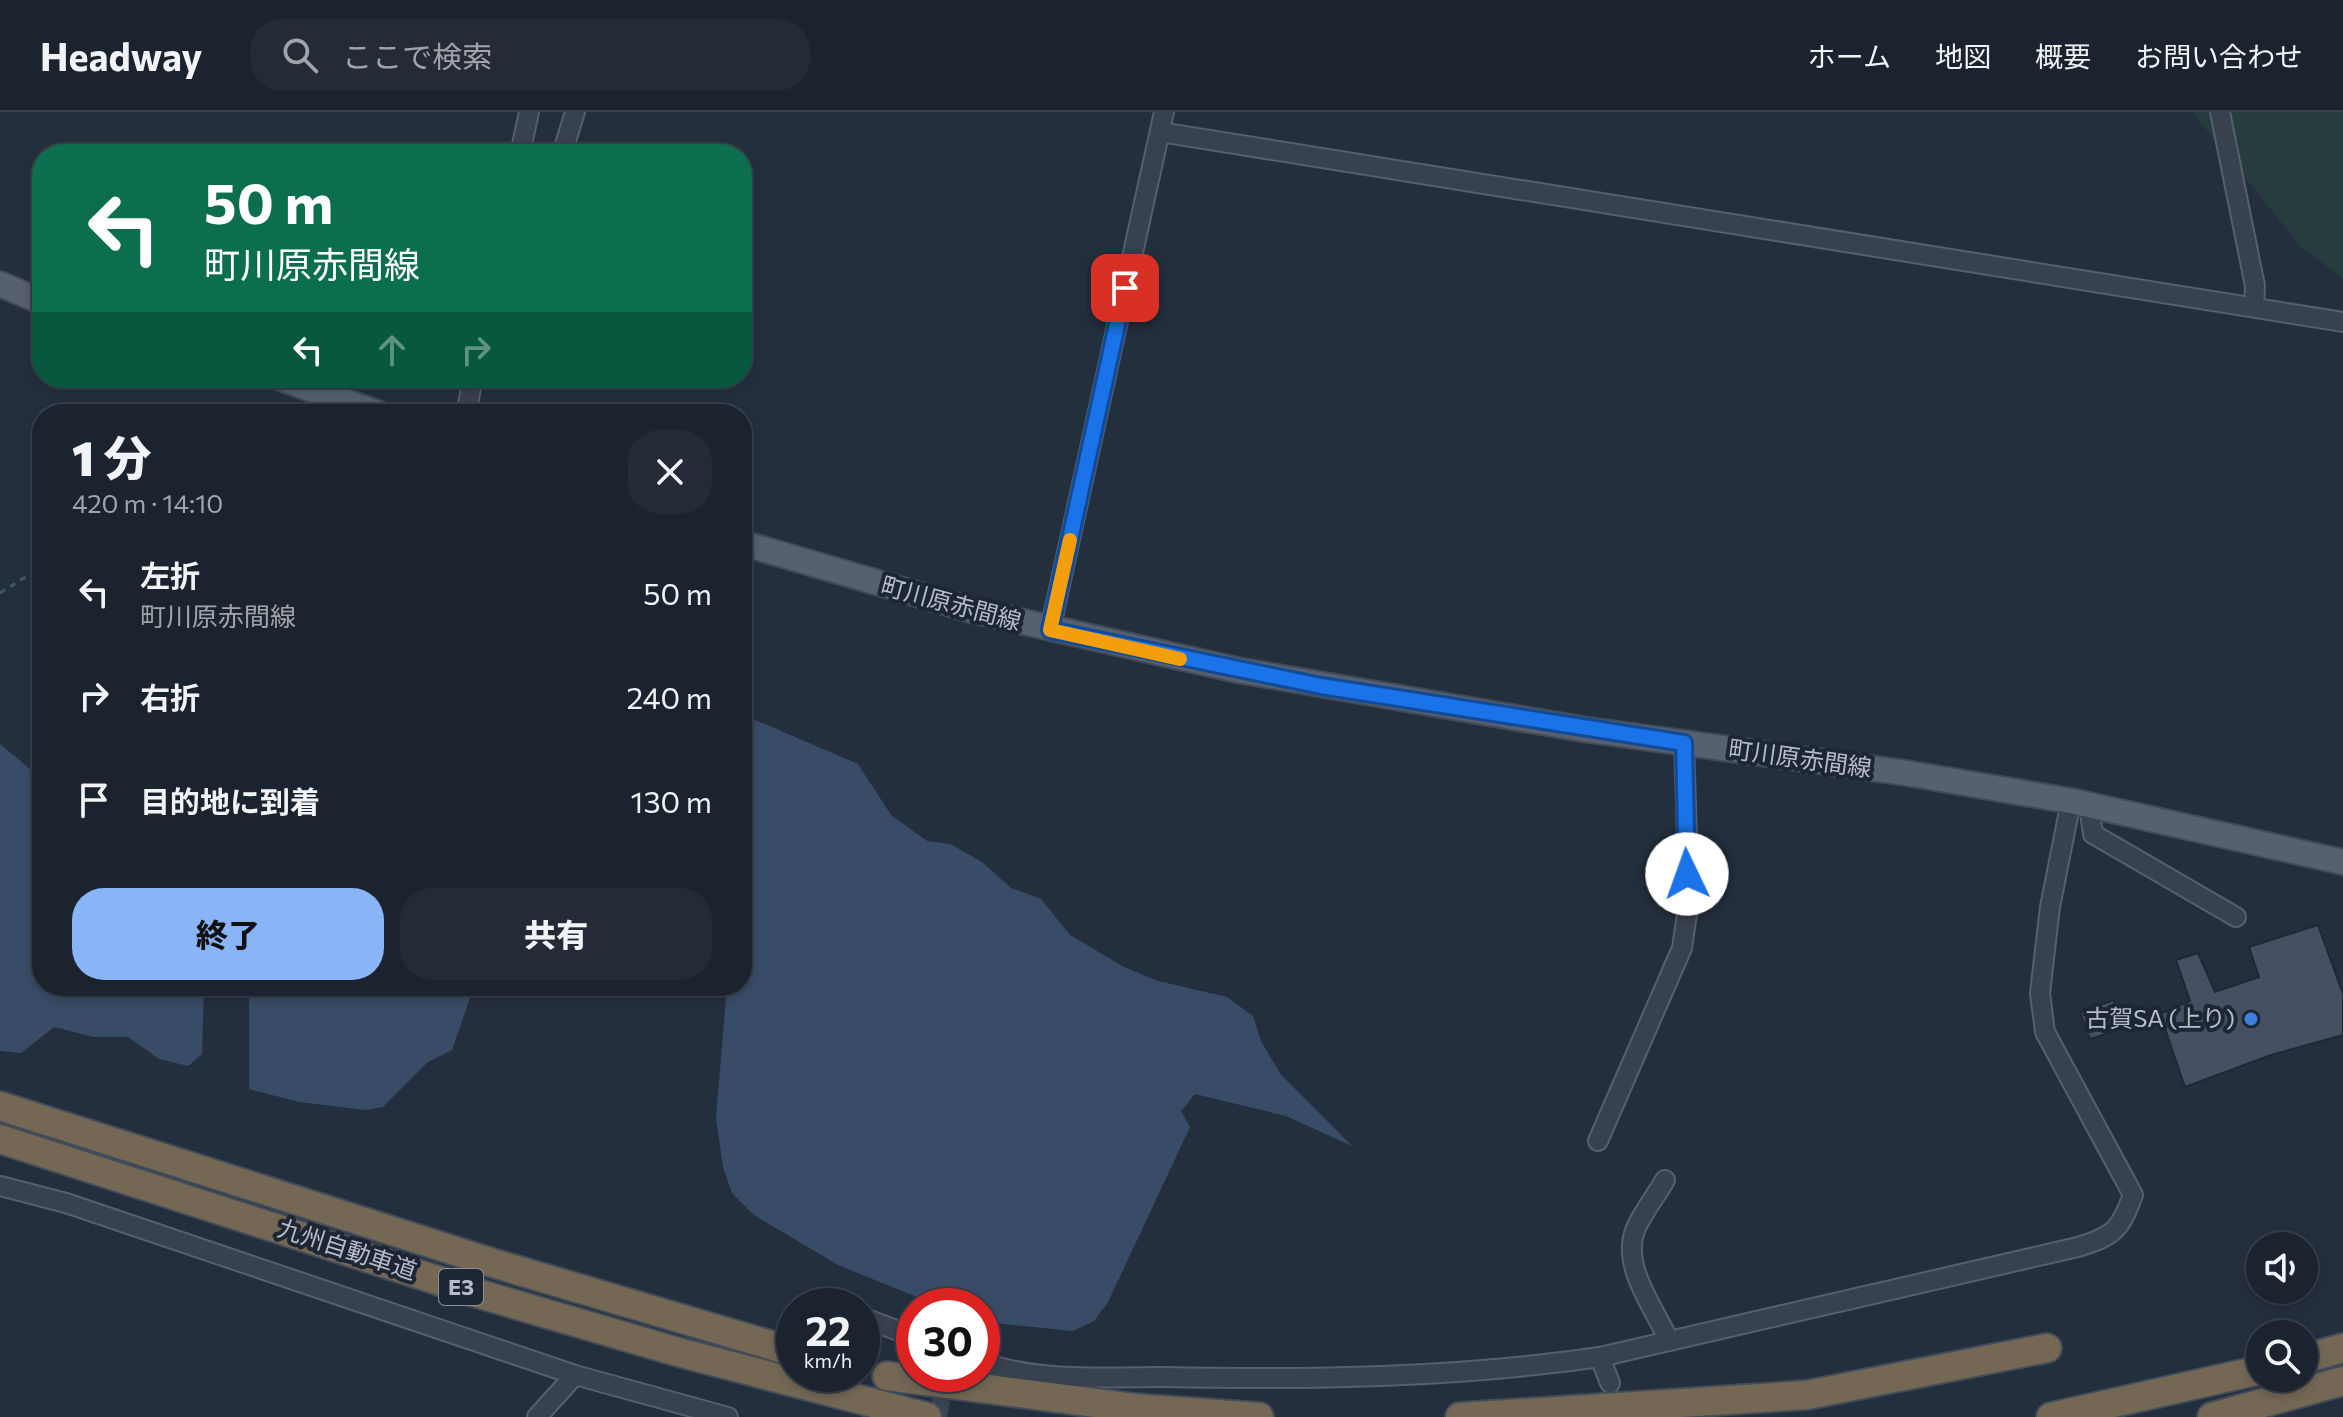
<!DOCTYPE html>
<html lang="ja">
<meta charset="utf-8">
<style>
body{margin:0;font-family:Commissioner,"Noto Sans JP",sans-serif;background:#242b36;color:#f1f3f6;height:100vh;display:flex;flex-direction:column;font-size:30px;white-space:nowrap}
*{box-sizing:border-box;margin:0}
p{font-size:26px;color:#a0a4aa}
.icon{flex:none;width:44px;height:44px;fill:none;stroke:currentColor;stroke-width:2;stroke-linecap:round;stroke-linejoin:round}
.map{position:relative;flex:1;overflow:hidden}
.details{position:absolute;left:32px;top:292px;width:720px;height:592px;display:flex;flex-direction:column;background:#1b232e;border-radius:32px;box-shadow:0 4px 12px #0003,0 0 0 2px #39404a}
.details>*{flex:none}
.banner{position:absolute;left:32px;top:32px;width:720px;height:244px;border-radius:32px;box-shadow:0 4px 12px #0003,0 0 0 2px #39404a;background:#0b6e4f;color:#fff;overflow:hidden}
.controls{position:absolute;left:2246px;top:1120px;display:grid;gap:16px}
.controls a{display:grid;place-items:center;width:72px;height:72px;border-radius:50%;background:#1b232e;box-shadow:0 4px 12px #0003,0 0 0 2px #39404a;font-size:40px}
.speed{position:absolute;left:776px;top:1176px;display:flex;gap:16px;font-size:40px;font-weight:700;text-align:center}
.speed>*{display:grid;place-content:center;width:104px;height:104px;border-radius:50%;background:#1b232e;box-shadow:0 4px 12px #0003,0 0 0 2px #39404a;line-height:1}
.speed small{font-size:20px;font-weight:400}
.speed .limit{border:12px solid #d22;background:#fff;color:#111}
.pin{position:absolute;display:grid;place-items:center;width:68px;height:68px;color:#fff;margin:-34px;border-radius:16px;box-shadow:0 4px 12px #0006}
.me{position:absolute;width:88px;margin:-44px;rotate:357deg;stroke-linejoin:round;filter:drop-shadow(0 0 6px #0008)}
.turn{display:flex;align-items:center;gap:28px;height:168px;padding:0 40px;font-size:36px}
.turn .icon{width:104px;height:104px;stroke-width:2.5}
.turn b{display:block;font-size:56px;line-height:68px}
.lanes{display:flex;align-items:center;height:76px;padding:0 40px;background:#0003;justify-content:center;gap:40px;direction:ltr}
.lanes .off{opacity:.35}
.round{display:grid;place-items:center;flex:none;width:84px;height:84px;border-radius:32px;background:#242b36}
.summary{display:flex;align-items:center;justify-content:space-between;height:136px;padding:0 40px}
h1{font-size:48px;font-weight:800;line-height:60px}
.primary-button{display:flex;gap:16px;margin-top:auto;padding:16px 40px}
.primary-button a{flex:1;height:92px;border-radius:32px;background:#8ab4f8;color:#111;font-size:32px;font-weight:800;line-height:92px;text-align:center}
.primary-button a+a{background:#242b36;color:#f1f3f6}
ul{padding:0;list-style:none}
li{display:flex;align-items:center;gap:24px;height:104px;padding:0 40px}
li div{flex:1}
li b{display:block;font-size:30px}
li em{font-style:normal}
header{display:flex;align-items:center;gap:48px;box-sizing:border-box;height:112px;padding:0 40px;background:#1b232e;border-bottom:2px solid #39404a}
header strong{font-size:38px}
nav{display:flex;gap:44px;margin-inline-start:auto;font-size:28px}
.search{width:560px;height:72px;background:#242b36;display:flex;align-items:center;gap:20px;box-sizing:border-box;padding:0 28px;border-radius:32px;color:#a0a4aa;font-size:30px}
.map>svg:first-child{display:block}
.green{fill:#263c3f}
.water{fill:#394c67}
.building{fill:#455162;stroke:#1f2835;stroke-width:2}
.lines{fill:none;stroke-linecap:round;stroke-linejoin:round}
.minor-tunnel{stroke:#3a4453;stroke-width:18;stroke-dasharray:18 9;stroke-linecap:butt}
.minor-casing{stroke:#565f6c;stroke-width:22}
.major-casing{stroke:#414a57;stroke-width:28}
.highway-casing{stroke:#434c59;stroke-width:32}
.path{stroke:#44595c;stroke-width:3;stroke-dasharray:6 6;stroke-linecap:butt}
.minor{stroke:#38414e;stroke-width:18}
.major{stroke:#56606e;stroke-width:24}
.highway{stroke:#746855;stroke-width:28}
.route-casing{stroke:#114b97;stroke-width:20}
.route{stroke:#1a73e8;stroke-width:14}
.slow{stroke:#f59e0b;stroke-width:14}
.shop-dot{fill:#3f7fe0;stroke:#1d2633;stroke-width:3}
.labels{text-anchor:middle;stroke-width:8;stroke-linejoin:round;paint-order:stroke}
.shield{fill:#1d2633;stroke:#878f9c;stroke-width:2}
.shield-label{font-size:22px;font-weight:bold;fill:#b4bcc9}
.street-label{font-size:24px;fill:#b4bcc9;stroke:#1d2633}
.poi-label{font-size:24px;fill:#b4bcc9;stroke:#1d2633;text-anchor:end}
</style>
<header>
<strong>Headway</strong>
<div class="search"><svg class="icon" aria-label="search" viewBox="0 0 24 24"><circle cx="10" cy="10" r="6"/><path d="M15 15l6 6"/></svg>ここで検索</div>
<nav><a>ホーム</a><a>地図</a><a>概要</a><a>お問い合わせ</a></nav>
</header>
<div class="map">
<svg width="2343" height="1305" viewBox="0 0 2343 1305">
<rect width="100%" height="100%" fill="#242f3e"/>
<!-- green -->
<path class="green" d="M2192,0H2343V166L2302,136Z"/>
<!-- water -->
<g class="water">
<path d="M746,604L858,652L891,703L927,729L950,732L982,750L1011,776L1041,787L1070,823L1124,855L1158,869L1227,885L1253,904L1261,929L1281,963L1352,1034L1286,1004L1195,982L1181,999L1190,1015L1108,1190L1094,1209L1073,1219L982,1210V1194H939L838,1153L754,1103L732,1081L723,1055L716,1006L727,874H742V609Z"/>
<path d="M0,632L42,667V874H204L202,942L188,954L159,947L128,925H94L54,915L21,941L0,939Z"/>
<path d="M249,874H474L452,938L428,950L383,995L366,998L299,990L249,977Z"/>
</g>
<!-- building -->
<g class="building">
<path d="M2318,813L2343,882V923L2271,943L2185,975L2160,902L2190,889L2176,848L2198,841L2215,880L2259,865L2249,835Z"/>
<path d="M2114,888L2124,916L2090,927L2080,900Z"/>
</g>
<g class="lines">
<!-- minor-tunnel -->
<path class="minor-tunnel" d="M938,1305L946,1262"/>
<!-- minor casing -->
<g class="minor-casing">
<g id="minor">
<path d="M2220,0L2255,174L2254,195"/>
<path d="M1160,20L2343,210"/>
<path d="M520,42L529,0"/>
<path d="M562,42L575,0"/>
<path d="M466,302L473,266"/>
<path d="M1050,518L1164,0"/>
<path d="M2089,693L2093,722L2236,805"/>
<path d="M1598,1029L1682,836L1689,788L1684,631"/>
<path d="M1665,1068C1656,1084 1643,1100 1636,1116C1620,1153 1654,1195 1668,1227"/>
<path d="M0,1074L66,1091L575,1263L728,1305"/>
<path d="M862,1205L914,1225"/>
<path d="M982,1250C1038,1270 1104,1265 1163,1265C1310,1268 1454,1266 1600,1245"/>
<path d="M1610,1271L1600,1245L2078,1135C2114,1124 2120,1118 2133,1083L2045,920L2040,881L2050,795L2071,689"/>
<path d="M537,1305L575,1263"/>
</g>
</g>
<!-- major casing -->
<g class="major-casing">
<g id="major">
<path d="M0,172L42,190"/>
<path d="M280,266L380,302"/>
<path d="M742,431L971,498L1237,558L1582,617L1906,661L2071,689L2343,750"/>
</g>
</g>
<!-- highway casing -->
<g class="highway-casing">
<g id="highway">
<path d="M0,994L496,1152L794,1240"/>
<path d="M0,1027L483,1183L678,1240L927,1305"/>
<path d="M2304,1247L2343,1236"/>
<path d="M887,1264L1134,1296L1259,1305"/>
<path d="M1460,1305L1807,1283L2047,1236"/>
<path d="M2051,1305L2260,1258"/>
<path d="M2212,1305L2343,1269"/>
</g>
</g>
<!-- path -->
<path class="path" d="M0,481L35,459L42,466"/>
<!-- minor -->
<use href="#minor" class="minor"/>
<!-- major -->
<use href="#major" class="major"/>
<!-- highway -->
<use href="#highway" class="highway"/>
</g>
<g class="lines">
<!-- route casing -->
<g class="route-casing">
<path id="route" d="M1125,176L1050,518L1321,574L1684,631L1687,762"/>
</g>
<!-- route -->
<use href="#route" class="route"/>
<!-- slow -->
<path class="slow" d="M1070,428L1050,518L1180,547"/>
</g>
<!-- markers -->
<circle class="shop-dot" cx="2251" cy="907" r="8"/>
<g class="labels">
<!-- shield labels -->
<rect class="shield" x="439" y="1157" width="44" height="36" rx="6"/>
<g class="shield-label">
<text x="461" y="1183">E3</text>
</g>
<!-- street labels -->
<g class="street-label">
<text transform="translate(951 492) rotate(15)" y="8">町川原赤間線</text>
<text transform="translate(1800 647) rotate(8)" y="8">町川原赤間線</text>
<text transform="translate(347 1138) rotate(18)" y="8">九州自動車道</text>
</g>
<!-- poi labels -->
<g class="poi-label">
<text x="2235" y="915">古賀SA (上り)</text>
</g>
</g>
</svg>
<div class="controls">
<a><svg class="icon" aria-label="sound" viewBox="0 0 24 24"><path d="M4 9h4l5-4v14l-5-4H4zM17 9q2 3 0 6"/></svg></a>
<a><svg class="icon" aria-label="search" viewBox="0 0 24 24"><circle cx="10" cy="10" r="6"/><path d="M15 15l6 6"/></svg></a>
</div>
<div class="speed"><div>22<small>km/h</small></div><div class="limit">30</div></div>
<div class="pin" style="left:1125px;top:176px;background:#d93025"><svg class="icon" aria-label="arrive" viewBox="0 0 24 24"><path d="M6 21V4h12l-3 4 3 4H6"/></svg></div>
<svg class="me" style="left:1687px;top:762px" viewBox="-20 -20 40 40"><circle r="19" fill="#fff"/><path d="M0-13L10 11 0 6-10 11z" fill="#1a73e8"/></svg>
<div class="banner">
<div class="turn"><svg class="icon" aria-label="left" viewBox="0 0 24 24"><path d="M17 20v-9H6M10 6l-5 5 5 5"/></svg><div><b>50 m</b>町川原赤間線</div></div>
<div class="lanes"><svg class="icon" aria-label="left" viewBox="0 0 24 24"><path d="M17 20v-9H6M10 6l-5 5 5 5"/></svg><svg class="icon off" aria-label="ahead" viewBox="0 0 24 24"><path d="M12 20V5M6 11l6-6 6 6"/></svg><svg class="icon off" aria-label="right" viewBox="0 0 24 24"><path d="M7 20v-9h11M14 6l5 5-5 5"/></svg></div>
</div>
<section class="details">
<div class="summary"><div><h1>1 分</h1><p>420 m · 14:10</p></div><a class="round"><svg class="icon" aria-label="close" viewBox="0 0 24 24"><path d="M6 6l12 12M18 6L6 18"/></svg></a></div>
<ul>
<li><svg class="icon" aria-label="left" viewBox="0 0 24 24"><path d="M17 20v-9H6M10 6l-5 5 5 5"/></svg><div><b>左折</b><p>町川原赤間線</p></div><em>50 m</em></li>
<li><svg class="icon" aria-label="right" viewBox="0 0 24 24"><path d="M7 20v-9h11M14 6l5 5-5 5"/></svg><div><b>右折</b></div><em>240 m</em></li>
<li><svg class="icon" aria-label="arrive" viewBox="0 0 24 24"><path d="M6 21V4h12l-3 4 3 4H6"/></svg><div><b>目的地に到着</b></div><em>130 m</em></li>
</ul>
<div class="primary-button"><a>終了</a><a>共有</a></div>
</section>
</div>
